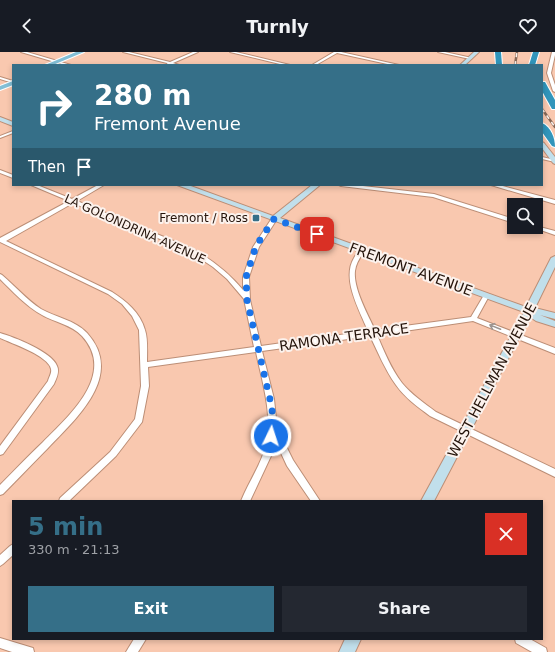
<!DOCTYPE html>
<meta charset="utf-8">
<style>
body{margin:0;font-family:"DejaVu Sans",sans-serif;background:#242831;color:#f1f3f6;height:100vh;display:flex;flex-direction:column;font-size:15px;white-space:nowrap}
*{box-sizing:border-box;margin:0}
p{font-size:13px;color:#9ea1a6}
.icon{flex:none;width:22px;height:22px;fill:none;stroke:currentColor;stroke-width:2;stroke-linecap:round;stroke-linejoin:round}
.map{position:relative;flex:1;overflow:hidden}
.side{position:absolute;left:12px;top:448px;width:531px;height:140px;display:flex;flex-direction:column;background:#171b24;border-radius:0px;box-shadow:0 2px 6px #0003}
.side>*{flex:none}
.top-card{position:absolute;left:12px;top:12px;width:531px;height:122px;border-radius:0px;box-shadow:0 2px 6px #0003;background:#356f88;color:#fff;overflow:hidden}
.tools{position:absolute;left:507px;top:146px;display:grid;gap:8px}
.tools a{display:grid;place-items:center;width:36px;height:36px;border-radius:0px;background:#171b24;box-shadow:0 2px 6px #0003;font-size:20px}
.pin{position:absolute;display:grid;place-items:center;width:34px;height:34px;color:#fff;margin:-17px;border-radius:8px;box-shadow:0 2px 6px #0006}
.me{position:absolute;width:44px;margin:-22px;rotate:4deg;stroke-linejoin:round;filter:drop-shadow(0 0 3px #0008)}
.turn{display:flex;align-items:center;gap:14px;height:84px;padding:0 16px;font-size:18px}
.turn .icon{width:52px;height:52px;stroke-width:2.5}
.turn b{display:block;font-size:28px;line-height:34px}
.then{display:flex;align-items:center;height:38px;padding:0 16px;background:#0003;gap:8px;font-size:15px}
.round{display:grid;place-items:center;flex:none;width:42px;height:42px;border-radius:0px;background:#242831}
.headline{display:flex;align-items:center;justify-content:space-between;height:68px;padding:0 16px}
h1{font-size:24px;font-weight:600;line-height:30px;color:#356f88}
.button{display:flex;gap:8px;margin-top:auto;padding:8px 16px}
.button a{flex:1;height:46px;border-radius:0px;background:#356f88;color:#fff;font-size:16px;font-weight:600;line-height:46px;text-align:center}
.button a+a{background:#242831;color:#f1f3f6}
header{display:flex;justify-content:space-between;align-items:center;height:52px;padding:0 16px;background:#171b24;font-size:18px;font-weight:600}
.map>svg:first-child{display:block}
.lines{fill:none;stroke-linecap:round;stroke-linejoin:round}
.street-casing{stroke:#bc8e76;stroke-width:2}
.secondary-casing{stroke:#bc8e76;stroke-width:2}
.primary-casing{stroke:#fff;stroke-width:2}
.highway-casing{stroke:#fff;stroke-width:2}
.street{fill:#fff;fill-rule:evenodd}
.secondary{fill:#c1dfeb;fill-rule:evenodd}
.primary{fill:#83bfd6;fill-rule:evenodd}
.highway{fill:#3195bb;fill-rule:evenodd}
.rail-casing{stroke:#886857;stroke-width:2.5}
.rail{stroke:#fcf2ed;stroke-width:1.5;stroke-dasharray:4;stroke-linecap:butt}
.oneway{stroke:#9c9591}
.route{stroke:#1a73e8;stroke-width:7;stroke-dasharray:0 12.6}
.poi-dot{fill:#356f88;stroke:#fcf2ed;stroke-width:1.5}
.labels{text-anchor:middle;stroke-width:4;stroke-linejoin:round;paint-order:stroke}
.far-poi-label{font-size:12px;fill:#24130a;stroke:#fcf2ed;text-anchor:end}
.far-street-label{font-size:12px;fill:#24130a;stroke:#fcf2ed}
.street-label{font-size:14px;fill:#24130a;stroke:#fcf2ed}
</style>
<header><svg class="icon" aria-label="back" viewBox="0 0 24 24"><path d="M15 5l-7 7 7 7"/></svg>Turnly<svg class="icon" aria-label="heart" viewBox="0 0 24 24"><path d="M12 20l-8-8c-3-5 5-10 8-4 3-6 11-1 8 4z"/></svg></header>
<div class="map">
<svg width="555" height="600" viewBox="0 0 555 600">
<rect width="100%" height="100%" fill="#f9c8af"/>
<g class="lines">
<!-- street casing -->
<g class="street-casing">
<g id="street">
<path d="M21,0H27L71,13H65Z"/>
<path d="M123,0H129L170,10L193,0H198L173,11L179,13H168L167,11Z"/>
<path d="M230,0H236L290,13H284Z"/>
<path d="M334,0H341L399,13H392L337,1L316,13H312Z"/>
<path d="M438,0H445L472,6L470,7Z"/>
<path d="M552,0H555V3L551,21L555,33V40L553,39L547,21Z"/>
<path d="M0,25L13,29V31L0,27Z"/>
<path d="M13,79V81L0,86V84Z"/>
<path d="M542,105L555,108V110L542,107Z"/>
<path d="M0,118L13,123V126L0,121Z"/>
<path d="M31,133H37L72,147L98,133H104L77,149L193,197C212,208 229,221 243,238V225L253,195L272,166H276L277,167L259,195L249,225L250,248L261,294L368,279C360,259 341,227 354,206C356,202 358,199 362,197L365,199C360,205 356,211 355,219C353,236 368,263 375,278L471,265L484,243H488L489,244L477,266L555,296V302L473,269L377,283C384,299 391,317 402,331C411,342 424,351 436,360L555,417V425L430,364C418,355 405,346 396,333C385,318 378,300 370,284L262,299L274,347L277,376L293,408L320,449H311L287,414L275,388L271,404L250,449H241C247,434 256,420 262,405C276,371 263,334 256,300L148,315L149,334L142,370L116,404L69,449H59L60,446L110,400L135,367L141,334L139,278L132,264L122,252L108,242L0,190V186L69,149ZM73,151L189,199L213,215L227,227L244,247L254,295L147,310C147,300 148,287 145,278C140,260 126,249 112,240L6,189Z"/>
<path d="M339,133H354L434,142L514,167V171L433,145L341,134Z"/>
<path d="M491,133H499L555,148V152Z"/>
<path d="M536,174L555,179V183L532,175H536Z"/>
<path d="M0,222L2,223C15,234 27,248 41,257C55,265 75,268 87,281C125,323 77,366 48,396C33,411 18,427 3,442L0,443V433C14,419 28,404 43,390C69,364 117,322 82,284C72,273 54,270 42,263C26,254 13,240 0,227Z"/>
<path d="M0,281C14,285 52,300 57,314C60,320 56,327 54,332L3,402L0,403V394L48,329C49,325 52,321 51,317C49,304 11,291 0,286Z"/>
<path d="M13,492V503L3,512L0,514V503L10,494Z"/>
<path d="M0,586L33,596L34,600H12L0,596Z"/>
<path d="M134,587H146L138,600H126Z"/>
<path d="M515,587H530L546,596L547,600H532L516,591Z"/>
</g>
</g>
<!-- secondary casing -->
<g class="secondary-casing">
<g id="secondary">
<path d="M474,0H479L465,13H460Z"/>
<path d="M0,65L13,70V74L0,69Z"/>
<path d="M542,90L544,91L555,105V112L553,111L542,96Z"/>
<path d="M177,133H188L273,164L312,133H320L280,166L526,255L551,206L555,204V215L535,256L555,261V267L540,263L555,269V275L536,269L530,265L434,449H421L524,260Z"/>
<path d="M345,587H361L355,600H339Z"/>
</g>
</g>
<!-- primary casing -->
<g class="primary-casing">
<g id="primary">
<path d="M76,0H84L53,13H45Z"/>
<path d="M13,29V33L0,38V34Z"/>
</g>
</g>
<!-- highway casing -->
<g class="highway-casing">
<g id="highway">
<path d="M495,0H501L502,13H496Z"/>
<path d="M533,0H539L535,13H529Z"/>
<path d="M542,30H545L555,48V57H552L542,39Z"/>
<path d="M542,71C551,75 555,86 555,95L552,94L542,80Z"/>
</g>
</g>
<!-- street -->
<use href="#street" class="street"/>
<!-- secondary -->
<use href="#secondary" class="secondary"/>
<!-- primary -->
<use href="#primary" class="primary"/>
<!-- highway -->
<use href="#highway" class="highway"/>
<!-- rail casing -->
<g class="rail-casing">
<g id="rail">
<path d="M515,13L517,0"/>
<path d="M542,57L555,75"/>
</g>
</g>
<!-- rail -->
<use href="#rail" class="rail"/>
</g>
<!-- one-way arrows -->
<defs><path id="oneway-shaft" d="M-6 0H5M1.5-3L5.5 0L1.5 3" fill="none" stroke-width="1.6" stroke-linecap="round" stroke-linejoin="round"/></defs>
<use class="oneway" href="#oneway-shaft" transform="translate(495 275) rotate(-158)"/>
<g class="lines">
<!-- route -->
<path class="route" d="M271,384L273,376L272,356L247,248L246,225L256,194L274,167L317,182"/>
</g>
<!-- markers -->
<rect class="poi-dot" x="252" y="162" width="8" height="8" rx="2"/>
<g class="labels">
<!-- far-poi labels -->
<g class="far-poi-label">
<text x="248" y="170">Fremont / Ross</text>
</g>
<!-- far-street labels -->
<g class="far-street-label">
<text transform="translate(135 177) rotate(24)" y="4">LA GOLONDRINA AVENUE</text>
</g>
<!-- street labels -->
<g class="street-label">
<text transform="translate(411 217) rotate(20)" y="5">FREMONT AVENUE</text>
<text transform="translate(344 285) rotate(-8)" y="5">RAMONA TERRACE</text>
<text transform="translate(492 328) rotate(-62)" y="5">WEST HELLMAN AVENUE</text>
</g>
</g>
</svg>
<div class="tools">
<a><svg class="icon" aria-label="search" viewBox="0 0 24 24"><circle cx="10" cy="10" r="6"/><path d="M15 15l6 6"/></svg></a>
</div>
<div class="pin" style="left:317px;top:182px;background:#d93025"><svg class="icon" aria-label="arrive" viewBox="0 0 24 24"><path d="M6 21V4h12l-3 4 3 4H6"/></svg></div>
<svg class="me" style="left:271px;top:384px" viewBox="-20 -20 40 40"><circle r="17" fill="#1a73e8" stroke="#fff" stroke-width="3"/><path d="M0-11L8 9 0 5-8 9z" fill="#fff"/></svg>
<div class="top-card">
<div class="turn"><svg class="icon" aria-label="right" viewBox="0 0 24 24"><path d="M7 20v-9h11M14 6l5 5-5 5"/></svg><div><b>280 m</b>Fremont Avenue</div></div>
<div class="then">Then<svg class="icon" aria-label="arrive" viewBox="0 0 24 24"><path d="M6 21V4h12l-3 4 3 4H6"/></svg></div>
</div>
<section class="side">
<div class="headline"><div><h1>5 min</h1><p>330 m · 21:13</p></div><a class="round" style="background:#d93025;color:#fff"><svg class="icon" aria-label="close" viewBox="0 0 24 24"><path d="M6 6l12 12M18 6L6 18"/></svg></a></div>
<div class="button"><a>Exit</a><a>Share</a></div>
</section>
</div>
